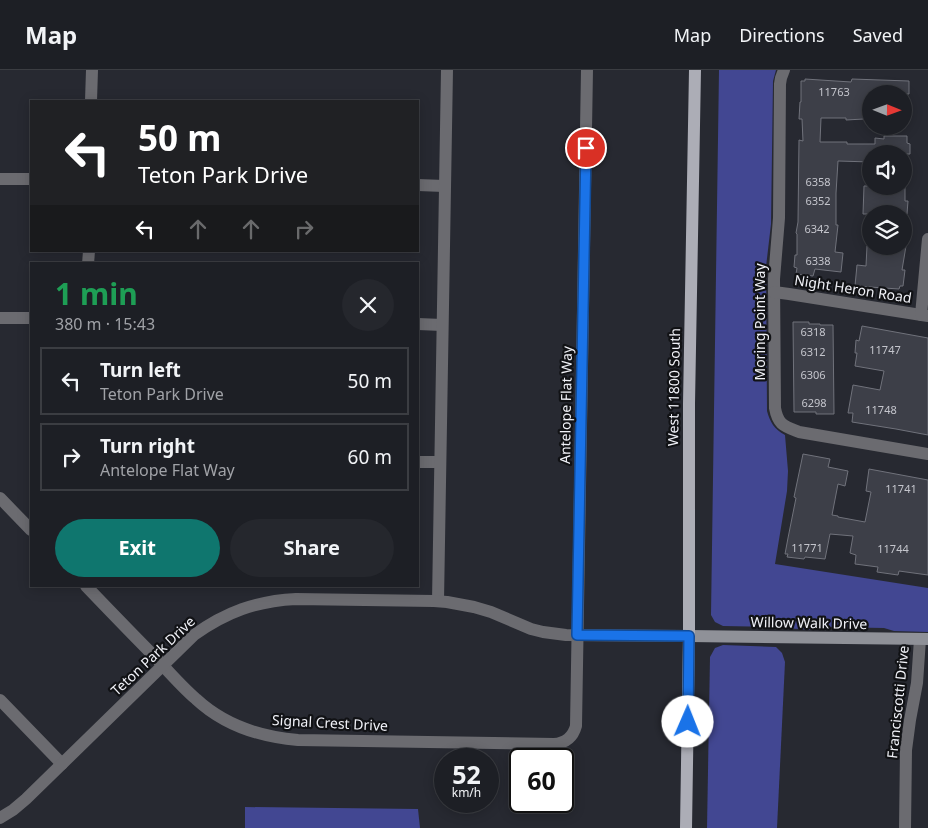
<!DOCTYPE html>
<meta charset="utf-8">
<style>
body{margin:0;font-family:"Noto Sans",sans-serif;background:#25272d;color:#f1f3f6;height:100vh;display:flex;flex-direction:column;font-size:19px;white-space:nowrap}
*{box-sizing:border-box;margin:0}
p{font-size:16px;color:#a0a2a7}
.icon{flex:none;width:28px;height:28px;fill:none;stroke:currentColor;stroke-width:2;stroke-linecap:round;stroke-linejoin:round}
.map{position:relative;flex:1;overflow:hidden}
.details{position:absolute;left:30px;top:192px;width:389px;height:325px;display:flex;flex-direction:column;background:#1d1f25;border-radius:0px;box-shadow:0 2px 12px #0003,0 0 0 1px #3b3d42}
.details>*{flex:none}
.top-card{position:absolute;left:30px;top:30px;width:389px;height:152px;border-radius:0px;box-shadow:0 2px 12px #0003,0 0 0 1px #3b3d42;background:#202124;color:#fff;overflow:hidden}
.needle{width:32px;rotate:91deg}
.buttons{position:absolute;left:862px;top:15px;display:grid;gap:10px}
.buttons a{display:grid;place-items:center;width:50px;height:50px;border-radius:50%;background:#1d1f25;box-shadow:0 2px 12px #0003,0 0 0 1px #3b3d42;font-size:25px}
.speed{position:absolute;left:434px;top:678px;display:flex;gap:10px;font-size:25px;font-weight:700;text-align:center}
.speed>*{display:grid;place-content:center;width:65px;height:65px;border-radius:50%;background:#1d1f25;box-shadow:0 2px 12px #0003,0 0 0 1px #3b3d42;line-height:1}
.speed small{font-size:12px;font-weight:400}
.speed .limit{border:2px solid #111;border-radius:8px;background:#fff;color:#111}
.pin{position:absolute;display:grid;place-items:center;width:42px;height:42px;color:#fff;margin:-21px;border:2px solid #fff;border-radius:50%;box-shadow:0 1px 5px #0007}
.me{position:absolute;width:55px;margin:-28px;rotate:1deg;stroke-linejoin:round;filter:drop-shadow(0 0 4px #0008)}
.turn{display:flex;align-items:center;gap:18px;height:105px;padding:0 25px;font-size:22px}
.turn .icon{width:65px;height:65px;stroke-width:2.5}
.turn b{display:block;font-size:35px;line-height:42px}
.lanes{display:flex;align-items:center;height:48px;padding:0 25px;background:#0003;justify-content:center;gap:25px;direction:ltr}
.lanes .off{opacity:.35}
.round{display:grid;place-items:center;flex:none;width:52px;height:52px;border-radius:26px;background:#25272d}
.headline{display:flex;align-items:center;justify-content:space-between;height:85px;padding:0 25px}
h1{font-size:30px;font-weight:700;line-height:38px;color:#1e9e55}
.primary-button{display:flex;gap:10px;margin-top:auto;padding:10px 25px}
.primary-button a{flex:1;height:58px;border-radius:30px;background:#0f766e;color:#fff;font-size:20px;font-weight:700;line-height:58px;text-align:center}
.primary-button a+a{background:#25272d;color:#f1f3f6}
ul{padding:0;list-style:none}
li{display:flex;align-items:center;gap:15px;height:68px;margin:0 10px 8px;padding:0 15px;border:2px solid #3b3d42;border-radius:0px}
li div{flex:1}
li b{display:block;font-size:19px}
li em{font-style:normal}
header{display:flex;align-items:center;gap:30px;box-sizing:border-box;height:70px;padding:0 25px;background:#1d1f25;border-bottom:1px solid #3b3d42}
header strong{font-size:24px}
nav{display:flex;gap:28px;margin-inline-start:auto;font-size:18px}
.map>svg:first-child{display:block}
.green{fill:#424792}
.building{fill:#3d3f48;stroke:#70727b}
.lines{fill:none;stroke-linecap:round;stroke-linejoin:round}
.street{stroke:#6b6b70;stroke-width:12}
.secondary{stroke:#8f9198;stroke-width:12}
.primary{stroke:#acadb6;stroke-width:12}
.route-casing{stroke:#114b97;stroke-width:12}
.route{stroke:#1a73e8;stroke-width:9}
.labels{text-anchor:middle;stroke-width:4.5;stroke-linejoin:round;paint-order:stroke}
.number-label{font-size:11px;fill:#c4c5cc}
.street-label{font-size:14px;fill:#f1f2f8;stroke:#111215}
</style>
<header>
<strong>Map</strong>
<nav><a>Map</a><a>Directions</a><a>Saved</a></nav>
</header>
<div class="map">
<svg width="928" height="758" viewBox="0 0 928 758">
<rect width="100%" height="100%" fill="#272931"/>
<!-- green -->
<g class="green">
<path d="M719,0H776L773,11L771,154L766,197L767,341C770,352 774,359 785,365L788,401L787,421L775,494L928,518V562L894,561L884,558L827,557L813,560L770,557L723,556L715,552L711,545Z"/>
<path d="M723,575L776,577L782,583L785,592L777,758H707L710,587L715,578Z"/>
<path d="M245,737L418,739L420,758H245Z"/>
</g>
<!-- building -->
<g class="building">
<path d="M805,9L851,12L852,9L909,11V24H871V37H864V49L846,50V48H821L820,72H847V74H875V68L884,69V66H907V73L910,74V84H871V92L838,91L836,123V155H838L835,182L843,183L841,202L815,199L813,206L796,204L797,198L794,197L795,185H797V164L796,163L798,152L799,70L803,71L802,49H799L800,32H801V11H805Z"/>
<path d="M864,116H905V131H908L907,144H863Z"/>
<path d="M867,176H906L902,200H905L903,216H900L899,219L855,216L857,195L866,196Z"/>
<path d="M793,252H809V254H820V255H833L834,344H816V342H794Z"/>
<path d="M862,256L928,268V365L896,359L852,352L853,343H848L853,315L880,320L884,301L855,296L857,283H855L856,270L859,271Z"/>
<path d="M803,384L830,389L828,397L848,401L845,416L838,414L832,445L838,446V447L865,452L871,422L866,421L869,399L928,410V505L899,501L898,505L877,502L878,497L855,494L856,485L850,483L853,466L830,464L825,489L805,487L804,489L787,487L788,484H785L788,468L796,428L794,427Z"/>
</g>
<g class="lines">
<!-- street -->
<g class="street">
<path d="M784,0L781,8L780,14L779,148L774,209L775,338C778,355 784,356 799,362L928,384"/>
<path d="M91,31L92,0"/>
<path d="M0,109H31"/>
<path d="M418,115L444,116"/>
<path d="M88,194L89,181"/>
<path d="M774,222L789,224L928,246"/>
<path d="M921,245L928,169"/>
<path d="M0,248H31"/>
<path d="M418,254L442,255"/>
<path d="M418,392H440"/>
<path d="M0,428L31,460"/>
<path d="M86,516C109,540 132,564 156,588C169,602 182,617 196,629C224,655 261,667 298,670L554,674C566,673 573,667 576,656L587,0"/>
<path d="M438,531L447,0"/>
<path d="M0,630L62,694"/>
<path d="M0,748L13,740L26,729L194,565C226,542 256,531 296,529L434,531L447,532L474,537L491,542L531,559L543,562L566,565L689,566"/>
<path d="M905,758L906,680L910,650L917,613L920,569"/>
</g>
<!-- secondary -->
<path class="secondary" d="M689,566L928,569"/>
<!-- primary -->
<path class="primary" d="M686,758L689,566V334L695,0"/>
</g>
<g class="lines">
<!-- route casing -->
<g class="route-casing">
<path id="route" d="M586,78L577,565L689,566L688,652"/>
</g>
<!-- route -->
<use href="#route" class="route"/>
</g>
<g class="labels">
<!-- number labels -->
<g class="number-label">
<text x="834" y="26">11763</text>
<text x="818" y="116">6358</text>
<text x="818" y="135">6352</text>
<text x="817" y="163">6342</text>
<text x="818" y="195">6338</text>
<text x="813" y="266">6318</text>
<text x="885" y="284">11747</text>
<text x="813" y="286">6312</text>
<text x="813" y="309">6306</text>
<text x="814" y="337">6298</text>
<text x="881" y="344">11748</text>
<text x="901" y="423">11741</text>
<text x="807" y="482">11771</text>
<text x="893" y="483">11744</text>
</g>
<!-- street labels -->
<g class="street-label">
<text transform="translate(853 219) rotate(9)" y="5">Night Heron Road</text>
<text transform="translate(760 252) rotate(-90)" y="5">Moring Point Way</text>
<text transform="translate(674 317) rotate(-89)" y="5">West 11800 South</text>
<text transform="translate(566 335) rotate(-89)" y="5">Antelope Flat Way</text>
<text transform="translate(809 553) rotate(1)" y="5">Willow Walk Drive</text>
<text transform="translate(153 586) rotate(-43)" y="5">Teton Park Drive</text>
<text transform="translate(898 632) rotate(-84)" y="5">Franciscotti Drive</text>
<text transform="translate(330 653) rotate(3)" y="5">Signal Crest Drive</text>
</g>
</g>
</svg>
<div class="buttons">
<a><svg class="needle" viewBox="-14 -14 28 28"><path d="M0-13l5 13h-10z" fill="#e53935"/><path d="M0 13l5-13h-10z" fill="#a0a2a7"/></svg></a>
<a><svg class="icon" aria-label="sound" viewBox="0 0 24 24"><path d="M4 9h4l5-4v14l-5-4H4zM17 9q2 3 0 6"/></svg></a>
<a><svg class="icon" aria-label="layers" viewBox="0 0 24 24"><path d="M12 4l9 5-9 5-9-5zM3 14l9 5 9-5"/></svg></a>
</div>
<div class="speed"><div>52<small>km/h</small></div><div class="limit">60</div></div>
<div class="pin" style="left:586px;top:78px;background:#d93025"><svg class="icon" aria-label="arrive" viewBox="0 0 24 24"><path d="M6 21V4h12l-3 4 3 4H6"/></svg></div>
<svg class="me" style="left:688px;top:652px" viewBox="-20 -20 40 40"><circle r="19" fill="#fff"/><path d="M0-13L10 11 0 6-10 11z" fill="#1a73e8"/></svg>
<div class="top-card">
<div class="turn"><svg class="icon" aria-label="left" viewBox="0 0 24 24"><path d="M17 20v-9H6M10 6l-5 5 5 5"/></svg><div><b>50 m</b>Teton Park Drive</div></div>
<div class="lanes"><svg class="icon" aria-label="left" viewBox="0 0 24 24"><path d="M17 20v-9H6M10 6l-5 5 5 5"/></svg><svg class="icon off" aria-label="ahead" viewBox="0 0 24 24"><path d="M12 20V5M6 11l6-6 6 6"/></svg><svg class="icon off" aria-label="ahead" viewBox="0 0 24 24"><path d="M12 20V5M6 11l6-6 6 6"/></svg><svg class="icon off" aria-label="right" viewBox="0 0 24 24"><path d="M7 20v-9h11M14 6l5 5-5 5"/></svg></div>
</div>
<section class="details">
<div class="headline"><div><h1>1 min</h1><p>380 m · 15:43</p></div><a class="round"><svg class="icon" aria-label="close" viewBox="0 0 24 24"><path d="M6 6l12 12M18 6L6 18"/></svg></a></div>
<ul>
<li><svg class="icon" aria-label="left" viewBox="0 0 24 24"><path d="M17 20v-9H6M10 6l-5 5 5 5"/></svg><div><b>Turn left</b><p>Teton Park Drive</p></div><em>50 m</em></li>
<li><svg class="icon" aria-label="right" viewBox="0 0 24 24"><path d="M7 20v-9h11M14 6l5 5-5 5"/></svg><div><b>Turn right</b><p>Antelope Flat Way</p></div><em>60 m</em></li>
</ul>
<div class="primary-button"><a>Exit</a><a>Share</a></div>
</section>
</div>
